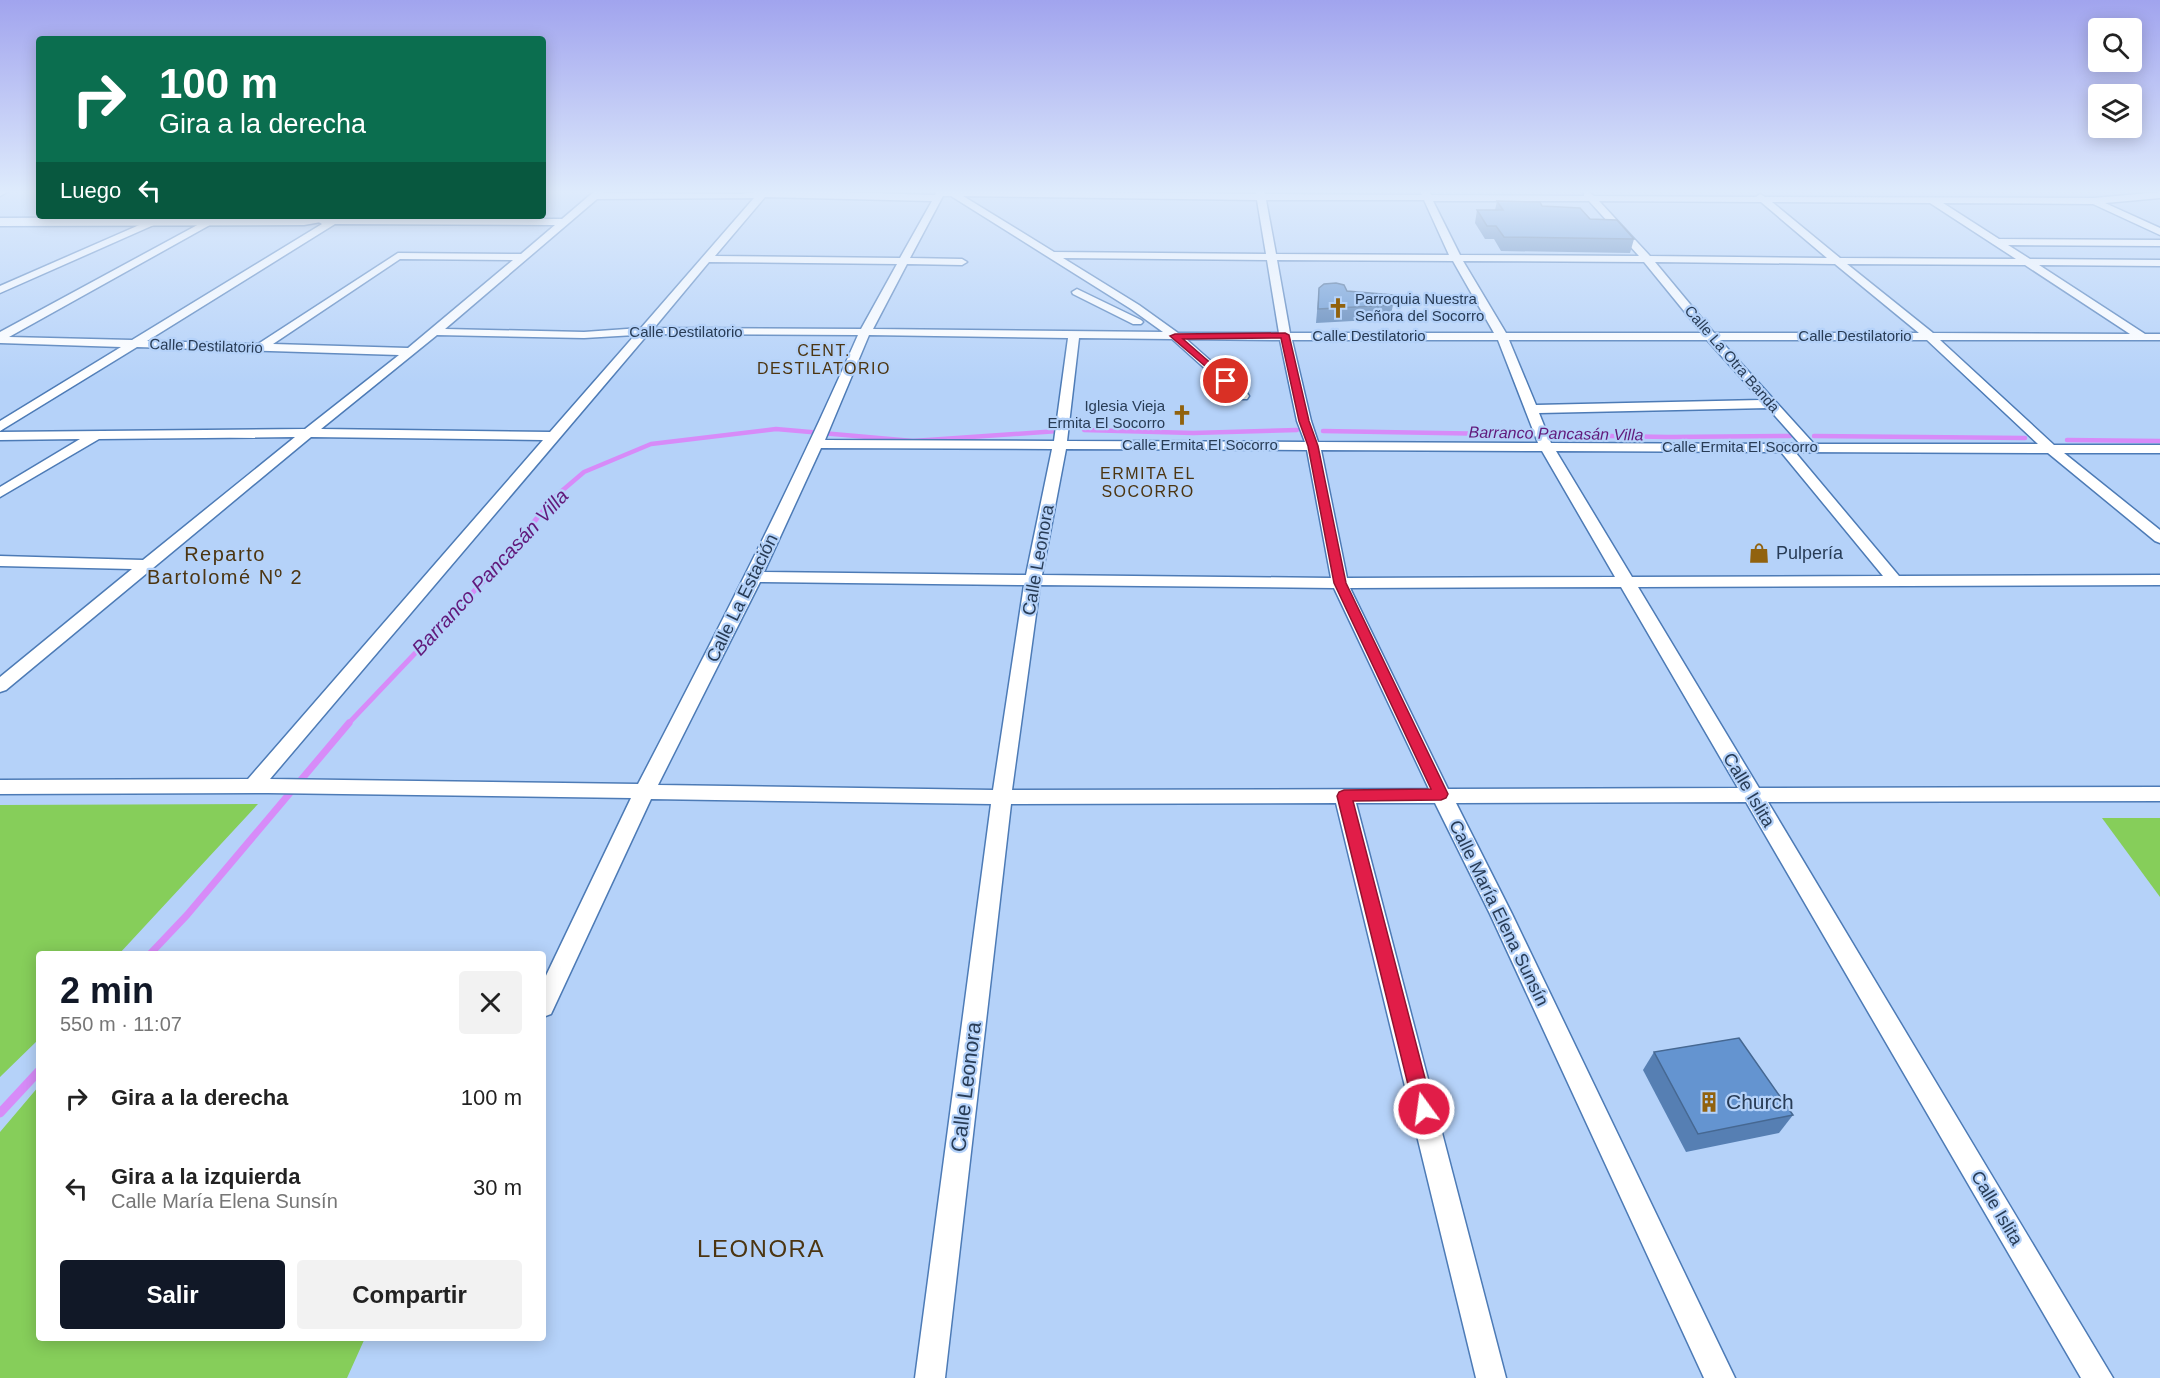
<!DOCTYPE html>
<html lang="es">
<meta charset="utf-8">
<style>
body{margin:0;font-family:Arial,sans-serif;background:#f2f2f2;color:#222;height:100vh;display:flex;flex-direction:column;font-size:22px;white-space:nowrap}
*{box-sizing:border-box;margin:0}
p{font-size:20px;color:#767676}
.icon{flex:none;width:33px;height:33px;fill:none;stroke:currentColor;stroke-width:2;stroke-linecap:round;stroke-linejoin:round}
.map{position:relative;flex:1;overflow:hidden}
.panel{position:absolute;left:36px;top:951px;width:510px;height:390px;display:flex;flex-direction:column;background:#fff;border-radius:6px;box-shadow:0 3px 15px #0003}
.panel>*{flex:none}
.top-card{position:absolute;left:36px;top:36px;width:510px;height:183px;border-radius:6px;box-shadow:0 3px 15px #0003;background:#0b6e4f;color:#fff;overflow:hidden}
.tools{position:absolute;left:2088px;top:18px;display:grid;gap:12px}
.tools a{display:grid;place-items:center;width:54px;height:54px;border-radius:6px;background:#fff;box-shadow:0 3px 15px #0003;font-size:30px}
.pin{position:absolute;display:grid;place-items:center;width:51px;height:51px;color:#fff;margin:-26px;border:3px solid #fff;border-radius:50%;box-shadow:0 2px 6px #0007}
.me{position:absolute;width:66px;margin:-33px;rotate:346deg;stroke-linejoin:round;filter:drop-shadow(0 0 4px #0008)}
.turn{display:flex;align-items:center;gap:21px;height:126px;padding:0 24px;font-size:27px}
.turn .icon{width:78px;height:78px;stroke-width:2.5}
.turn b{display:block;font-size:42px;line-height:51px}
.then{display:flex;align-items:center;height:57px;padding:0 24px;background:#0003;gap:12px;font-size:22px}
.round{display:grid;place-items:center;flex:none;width:63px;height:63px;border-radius:6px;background:#f2f2f2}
.head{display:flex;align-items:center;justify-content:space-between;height:102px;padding:0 24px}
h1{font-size:36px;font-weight:800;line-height:45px;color:#111827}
.action{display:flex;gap:12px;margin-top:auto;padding:12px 24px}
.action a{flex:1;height:69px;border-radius:6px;background:#111827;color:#fff;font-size:24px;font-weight:800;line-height:69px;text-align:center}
.action a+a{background:#f2f2f2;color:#222}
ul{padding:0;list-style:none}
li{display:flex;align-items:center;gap:18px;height:90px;padding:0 24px}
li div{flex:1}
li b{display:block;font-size:22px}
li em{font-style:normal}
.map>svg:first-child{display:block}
.green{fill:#86ce5a}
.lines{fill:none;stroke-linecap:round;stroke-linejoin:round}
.stream-far3{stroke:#d78bf8;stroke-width:4.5}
.stream-far2{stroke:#d78bf8;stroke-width:5}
.stream-far1{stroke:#d78bf8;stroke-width:7}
.stream{stroke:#d78bf8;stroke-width:9}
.street-casing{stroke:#4d7bb6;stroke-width:3}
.secondary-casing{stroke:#4d7bb6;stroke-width:3}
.street{fill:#fff;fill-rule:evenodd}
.secondary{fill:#fff;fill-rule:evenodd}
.wall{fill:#567fb3}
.building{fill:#6494d0;stroke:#466892;stroke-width:1.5}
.route{fill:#e11d48;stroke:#92132f;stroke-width:1.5}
.labels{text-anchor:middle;stroke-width:4.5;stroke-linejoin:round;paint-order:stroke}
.far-poi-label{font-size:15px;fill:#283c56;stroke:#b5d2f9;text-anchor:start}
.far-street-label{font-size:15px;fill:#283c56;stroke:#b5d2f9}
.far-neighbourhood-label{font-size:16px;letter-spacing:1.5px;fill:#4c3511;stroke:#b5d2f9}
.far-water-label{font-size:16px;font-style:italic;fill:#61197b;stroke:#b5d2f9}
.poi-label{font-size:18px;fill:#283c56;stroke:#b5d2f9;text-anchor:start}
.street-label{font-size:18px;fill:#283c56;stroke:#b5d2f9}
.neighbourhood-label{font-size:20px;letter-spacing:1.5px;fill:#4c3511;stroke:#b5d2f9}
.water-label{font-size:20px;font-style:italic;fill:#61197b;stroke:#b5d2f9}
.near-street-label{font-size:21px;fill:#283c56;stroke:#b5d2f9}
.near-poi-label{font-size:21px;fill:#283c56;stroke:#b5d2f9;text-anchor:start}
.near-neighbourhood-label{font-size:24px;letter-spacing:1.5px;fill:#4c3511;stroke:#b5d2f9}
</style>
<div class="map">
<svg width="2160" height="1378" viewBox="0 0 2160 1378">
<rect width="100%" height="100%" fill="#b5d2f9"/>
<!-- green -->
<g class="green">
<path d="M258,804L119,954H39V1039L0,1077V805Z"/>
<path d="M2102,818H2160V897Z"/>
<path d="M39,1086V1338H365L347,1378H0V1132Z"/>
</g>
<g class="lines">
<!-- stream-far3 -->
<g class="stream-far3">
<path d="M1084,430L1193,433L1297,430"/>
<path d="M1323,431L1668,437L1790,436"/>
<path d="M1814,436L2025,438"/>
<path d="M2067,440L2160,441"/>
<path d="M550,501L584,472L651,444L776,429L913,441L1058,431"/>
</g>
<!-- stream-far2 -->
<path class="stream-far2" d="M347,725L495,569L552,500"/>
<!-- stream-far1 -->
<path class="stream-far1" d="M150,954L187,915L349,723"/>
<!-- stream -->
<path class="stream" d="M0,1113L39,1071"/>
<!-- street casing -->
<g class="street-casing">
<g id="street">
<path d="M0,190H11L0,196Z"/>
<path d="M596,190H606L603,193L741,194L770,190L935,195L937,190L1256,194V190H1264L1265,194L1422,195L1420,190H1429L1431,195L1584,196V192L1587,191L1594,196L1756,197L1760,194L1765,197L2094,198L2160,192V198L2105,203L2160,228V235L2093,204L1943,203L1999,239L2160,240V246L2008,245L2030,259L2160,260V266L2039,265L2145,334H2160V340H1940L2054,445H2160V453H2064L2160,530V543L2155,541L2048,453L1795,452L1899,576L2160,575V585L1638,587L1759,788L2160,787V801L1768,802L2113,1378H2081L1746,802L1456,803L1512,914L1735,1378H1704L1490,914L1435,803H1356L1506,1378H1476L1336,803L1011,804L945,1378H915L991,804L651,799L551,1014L543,1017V982L631,798L268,793L0,794V780L248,779L543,440L311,437L6,690L0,692V677L132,569L0,566V556L143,560L295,437L99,439L0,497V487L80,439L0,440V432L305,429L399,355L137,347L0,431V421L121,347L0,343V332L214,216H226L9,337L132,340L322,224L317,221L319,219H562ZM943,196H951L1131,309L1163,332L873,329L907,264L962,265L967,262L962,259L910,258ZM963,196L1257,200L1266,254L1054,252ZM765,197L932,201L900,258L715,256ZM754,198L641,328L584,332L445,329L597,199ZM1266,200H1424L1449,255L1276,254ZM1433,201H1589L1639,256L1460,255ZM1599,201L1761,202L1827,258L1650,256ZM1772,202L1930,203L2016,259L1840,258ZM335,224L555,225L521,254L398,253L258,344L147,341ZM1063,258L1267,260L1279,333H1178L1139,305ZM400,259L513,260L408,348L273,344ZM1277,260L1453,261L1494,333H1290ZM1463,261L1644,262L1702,333H1506ZM709,262L897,264L861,329L654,328ZM1655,262L1835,264L1919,333H1714ZM1847,264L2025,265L2130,334L1933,333ZM648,334L858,335C791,488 715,636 638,784L270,779ZM437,335L584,338L635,335L550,432L321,429ZM869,335L1068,338L1054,441L825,440ZM1079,338L1172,339L1239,399H1247L1249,396L1247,393L1186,339L1280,340L1297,421L1305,442L1067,441ZM1292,340H1498L1538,443L1318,442L1311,421ZM1509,340H1707L1761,400L1536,405ZM1720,340H1927L2038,444H1814ZM1768,408L1800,444L1551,443L1539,413ZM821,448L1052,449L1026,575L764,572ZM1066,449L1307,450L1331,578L1042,575ZM1321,450L1542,451L1615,577L1347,578ZM1556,451L1781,452L1883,576L1632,577ZM760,582L1024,585L993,790L658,785ZM1040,585L1334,588L1429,789L1012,790ZM1621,587L1738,788L1448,789L1350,588Z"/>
<path d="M153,219L156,220V224L0,293V286Z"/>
<path d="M1077,289L1141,320L1143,322L1141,324H1133L1073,294L1072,292Z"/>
</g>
</g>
<!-- secondary casing -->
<g class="secondary-casing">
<path id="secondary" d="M340,216L338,219L304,225L0,226V218Z"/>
</g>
<!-- street -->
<use href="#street" class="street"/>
<!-- secondary -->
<use href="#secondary" class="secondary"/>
</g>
<!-- wall -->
<g class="wall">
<path d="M1497,201L1542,206L1590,219L1634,239L1630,253L1501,251L1494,239H1485L1475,223L1477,210H1495Z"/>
<path d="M1319,288L1347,291L1393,305L1390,319L1316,323Z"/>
<path d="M1654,1052L1793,1115L1779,1133L1686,1152L1643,1070Z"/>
</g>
<!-- building -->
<g class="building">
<path d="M1497,201L1540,202L1542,206L1580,208L1590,219L1617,220L1634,239L1504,237L1496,226H1487L1477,210H1503Z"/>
<path d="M1336,283L1344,285L1347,291L1393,295V305L1318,309L1319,288L1324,284Z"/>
<path d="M1739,1038L1793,1115L1698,1134L1654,1052Z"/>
</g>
<!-- sky -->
<linearGradient id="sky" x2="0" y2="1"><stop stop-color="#a1a4ee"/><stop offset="0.5" stop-color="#deebfc"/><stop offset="1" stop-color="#deebfc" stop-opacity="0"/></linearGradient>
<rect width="2160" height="383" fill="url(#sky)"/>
<!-- route -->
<path class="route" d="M1285,333L1289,335L1309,421L1318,446L1346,583L1448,794L1446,798L1441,800L1353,801L1433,1109L1430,1116L1424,1118L1417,1116L1414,1109L1337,796L1339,792L1344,790L1431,789L1334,583L1308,446L1299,421L1281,338L1183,339L1229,379V383L1226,384L1170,336L1175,334Z"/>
<!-- icons -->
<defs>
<g id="church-bare" transform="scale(1.62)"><path d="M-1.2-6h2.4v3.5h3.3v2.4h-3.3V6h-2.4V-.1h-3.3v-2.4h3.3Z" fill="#91620e" stroke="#b5d2f9" stroke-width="2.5" paint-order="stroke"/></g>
<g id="shop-bare" transform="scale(1.62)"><path d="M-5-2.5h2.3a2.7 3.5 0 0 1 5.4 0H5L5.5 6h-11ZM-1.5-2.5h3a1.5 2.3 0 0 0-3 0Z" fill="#91620e" stroke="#b5d2f9" stroke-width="2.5" paint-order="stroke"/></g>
<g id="building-bare" transform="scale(1.62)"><path d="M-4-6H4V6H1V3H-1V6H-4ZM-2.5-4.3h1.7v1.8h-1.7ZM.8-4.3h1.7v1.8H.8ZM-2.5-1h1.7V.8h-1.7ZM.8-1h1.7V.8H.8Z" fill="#91620e" stroke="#b5d2f9" stroke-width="2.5" paint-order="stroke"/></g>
</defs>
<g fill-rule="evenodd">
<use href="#church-bare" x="1338" y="308"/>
<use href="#church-bare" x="1182" y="415"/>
<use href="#shop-bare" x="1759" y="553"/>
<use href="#building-bare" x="1709" y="1102"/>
</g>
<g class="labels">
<!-- far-poi labels -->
<g class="far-poi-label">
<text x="1355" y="304">Parroquia Nuestra<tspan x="1355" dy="17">Señora del Socorro</tspan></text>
<text x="1165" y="411" text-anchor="end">Iglesia Vieja<tspan x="1165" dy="17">Ermita El Socorro</tspan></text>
</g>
<!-- far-street labels -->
<g class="far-street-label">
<text x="686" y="337">Calle Destilatorio</text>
<text x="1369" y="341">Calle Destilatorio</text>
<text x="1855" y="341">Calle Destilatorio</text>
<text transform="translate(206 346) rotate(2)" y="5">Calle Destilatorio</text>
<text transform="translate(1732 359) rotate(49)" y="5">Calle La Otra Banda</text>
<text x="1200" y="450">Calle Ermita El Socorro</text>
<text x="1740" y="452">Calle Ermita El Socorro</text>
</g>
<!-- far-neighbourhood labels -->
<g class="far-neighbourhood-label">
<text x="824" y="356">CENT.<tspan x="824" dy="18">DESTILATORIO</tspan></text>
<text x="1148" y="479">ERMITA EL<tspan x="1148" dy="18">SOCORRO</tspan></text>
</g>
<!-- far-water labels -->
<g class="far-water-label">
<text transform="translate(1556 433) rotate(1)" y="6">Barranco Pancasán Villa</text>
</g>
<!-- poi labels -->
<g class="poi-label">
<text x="1776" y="559">Pulpería</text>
</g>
<!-- street labels -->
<g class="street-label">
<text transform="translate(1038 560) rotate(-80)" y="6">Calle Leonora</text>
<text transform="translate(742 598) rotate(-64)" y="6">Calle La Estación</text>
<text transform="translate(1749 790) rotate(59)" y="6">Calle Islita</text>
<text transform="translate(1499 913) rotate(64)" y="6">Calle María Elena Sunsín</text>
<text transform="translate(1997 1208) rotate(59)" y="6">Calle Islita</text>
</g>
<!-- neighbourhood labels -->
<g class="neighbourhood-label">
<text x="225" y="561">Reparto<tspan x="225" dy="23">Bartolomé Nº 2</tspan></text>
</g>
<!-- water labels -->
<g class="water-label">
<text transform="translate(490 572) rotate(-47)" y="7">Barranco Pancasán Villa</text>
</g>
<!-- near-street labels -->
<g class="near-street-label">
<text transform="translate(966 1087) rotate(-83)" y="7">Calle Leonora</text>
</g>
<!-- near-poi labels -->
<g class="near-poi-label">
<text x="1726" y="1109">Church</text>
</g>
<!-- near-neighbourhood labels -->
<g class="near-neighbourhood-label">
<text x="761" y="1257">LEONORA</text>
</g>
</g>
</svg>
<div class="tools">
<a><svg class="icon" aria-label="search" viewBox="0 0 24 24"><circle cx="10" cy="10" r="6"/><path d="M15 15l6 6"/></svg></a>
<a><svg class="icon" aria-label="layers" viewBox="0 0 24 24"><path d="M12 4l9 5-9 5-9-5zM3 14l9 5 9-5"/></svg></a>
</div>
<div class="pin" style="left:1226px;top:381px;background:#d93025"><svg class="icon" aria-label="arrive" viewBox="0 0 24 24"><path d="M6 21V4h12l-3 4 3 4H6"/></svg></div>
<svg class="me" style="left:1424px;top:1109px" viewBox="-20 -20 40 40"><circle r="17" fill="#e11d48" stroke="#fff" stroke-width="3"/><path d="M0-11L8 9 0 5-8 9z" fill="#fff"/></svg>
<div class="top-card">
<div class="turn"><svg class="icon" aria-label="right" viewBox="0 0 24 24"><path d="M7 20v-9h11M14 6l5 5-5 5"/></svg><div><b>100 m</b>Gira a la derecha</div></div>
<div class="then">Luego<svg class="icon" aria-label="left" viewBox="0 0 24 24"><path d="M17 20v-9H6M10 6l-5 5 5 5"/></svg></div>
</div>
<section class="panel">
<div class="head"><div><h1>2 min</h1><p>550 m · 11:07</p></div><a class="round"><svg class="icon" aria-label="close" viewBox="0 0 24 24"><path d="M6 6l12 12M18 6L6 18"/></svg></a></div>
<ul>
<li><svg class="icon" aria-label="right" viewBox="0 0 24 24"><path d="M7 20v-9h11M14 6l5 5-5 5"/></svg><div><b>Gira a la derecha</b></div><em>100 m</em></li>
<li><svg class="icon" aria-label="left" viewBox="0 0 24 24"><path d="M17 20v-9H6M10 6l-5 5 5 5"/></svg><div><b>Gira a la izquierda</b><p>Calle María Elena Sunsín</p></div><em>30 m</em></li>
</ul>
<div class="action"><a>Salir</a><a>Compartir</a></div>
</section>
</div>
